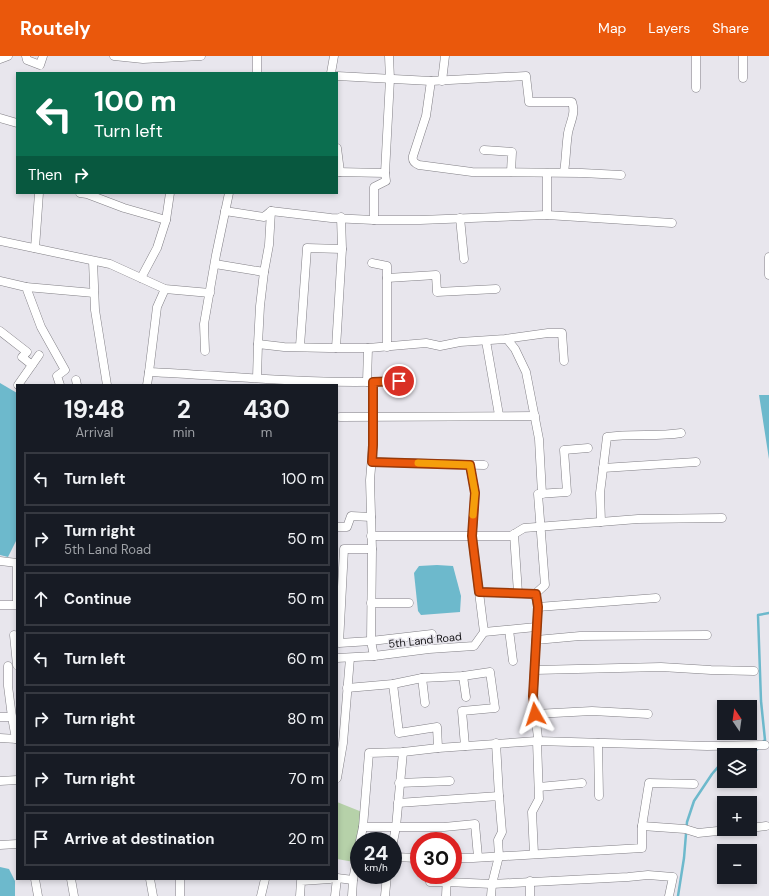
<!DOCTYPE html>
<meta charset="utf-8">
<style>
body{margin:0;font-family:"DM Sans",sans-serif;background:#242831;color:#f1f3f6;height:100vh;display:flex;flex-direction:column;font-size:15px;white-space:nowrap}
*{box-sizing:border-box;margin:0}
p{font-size:13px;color:#9ea1a6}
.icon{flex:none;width:22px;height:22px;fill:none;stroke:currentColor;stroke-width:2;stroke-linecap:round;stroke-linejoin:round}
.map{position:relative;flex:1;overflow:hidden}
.side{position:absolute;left:16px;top:328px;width:322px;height:496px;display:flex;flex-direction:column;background:#171b24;border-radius:0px;box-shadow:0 2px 6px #0003}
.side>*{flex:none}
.banner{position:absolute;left:16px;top:16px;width:322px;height:122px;border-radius:0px;box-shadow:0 2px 6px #0003;background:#0b6e4f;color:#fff;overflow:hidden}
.needle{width:26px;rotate:347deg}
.tools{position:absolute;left:717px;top:644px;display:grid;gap:8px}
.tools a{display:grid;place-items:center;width:40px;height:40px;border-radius:0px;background:#171b24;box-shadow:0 2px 6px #0003;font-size:20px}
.speed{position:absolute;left:350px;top:776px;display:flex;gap:8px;font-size:20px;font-weight:700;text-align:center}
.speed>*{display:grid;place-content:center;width:52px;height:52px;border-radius:50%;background:#171b24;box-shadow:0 2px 6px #0003;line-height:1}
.speed small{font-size:10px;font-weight:400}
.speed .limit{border:6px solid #d22;background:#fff;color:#111}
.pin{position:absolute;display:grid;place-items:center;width:34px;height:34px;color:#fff;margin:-17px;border:2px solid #fff;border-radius:50%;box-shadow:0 1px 4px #0007}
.me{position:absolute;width:44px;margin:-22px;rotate:354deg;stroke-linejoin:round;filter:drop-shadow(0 0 3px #0008)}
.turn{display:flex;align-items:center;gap:14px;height:84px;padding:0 12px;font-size:18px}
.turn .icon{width:52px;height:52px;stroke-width:2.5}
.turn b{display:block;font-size:28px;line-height:34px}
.then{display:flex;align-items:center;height:38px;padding:0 12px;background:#0003;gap:8px;font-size:15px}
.eta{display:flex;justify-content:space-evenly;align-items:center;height:68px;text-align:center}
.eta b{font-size:24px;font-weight:700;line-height:28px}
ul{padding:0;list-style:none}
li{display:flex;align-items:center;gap:12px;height:54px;margin:0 8px 6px;padding:0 4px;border:2px solid #363941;border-radius:0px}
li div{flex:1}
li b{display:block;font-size:15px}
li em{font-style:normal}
header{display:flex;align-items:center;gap:24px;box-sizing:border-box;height:56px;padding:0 20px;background:#ea580c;color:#fff}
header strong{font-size:19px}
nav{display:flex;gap:22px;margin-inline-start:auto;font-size:14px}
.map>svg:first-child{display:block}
.green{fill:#b6d1a9}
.water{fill:#6db9cc}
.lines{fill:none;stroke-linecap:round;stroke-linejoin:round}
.stream{stroke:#6db9cc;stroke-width:2.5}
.minor-casing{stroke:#817f85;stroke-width:9}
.minor{stroke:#fff;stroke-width:8}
.route-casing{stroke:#983908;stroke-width:10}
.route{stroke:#ea580c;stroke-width:7}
.slow{stroke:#f59e0b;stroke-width:7}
.labels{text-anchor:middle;stroke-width:3;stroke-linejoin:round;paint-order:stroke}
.street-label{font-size:11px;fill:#131215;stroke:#e8e6ed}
</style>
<header>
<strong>Routely</strong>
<nav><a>Map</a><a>Layers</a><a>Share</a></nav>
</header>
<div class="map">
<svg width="769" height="840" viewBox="0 0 769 840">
<rect width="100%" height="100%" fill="#e8e6ed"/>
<!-- green -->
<path class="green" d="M337,746L362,756L354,806L337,803Z"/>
<!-- water -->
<g class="water">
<path d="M0,327L17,337V483L8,501L0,499Z"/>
<path d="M759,339H769V403Z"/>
<path d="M437,509L453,510L461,540L460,556L421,559L418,555L414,517L419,510Z"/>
<path d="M0,811L9,813L15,825V840H0Z"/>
</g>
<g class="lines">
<!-- stream -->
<g class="stream">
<path d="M763,686L765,684L761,645L758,559L769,557"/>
<path d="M748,699L753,698L758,692"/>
<path d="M678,840L684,802L687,766L694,745L712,718L724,704"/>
</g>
<!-- minor casing -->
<g class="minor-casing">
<g id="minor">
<path d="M26,0L27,4L40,9L43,0"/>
<path d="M114,0L143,3L201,0"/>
<path d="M257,0V17"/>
<path d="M389,0L390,23L385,117L386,125L374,131V164H420L547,159L672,167"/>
<path d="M696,0V32"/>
<path d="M0,3L8,0"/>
<path d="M331,17L334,0"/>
<path d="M337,20L431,25L526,20L529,46H572C576,58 570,66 568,77C566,90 566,104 564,116"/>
<path d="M743,22V0"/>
<path d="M431,25L426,60L413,100C412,105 414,107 419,109L472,116L582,117L621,119"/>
<path d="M442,25L445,0"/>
<path d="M0,62L17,67"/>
<path d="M337,92L340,116"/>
<path d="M484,94L512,96L511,116"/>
<path d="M337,116L385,117"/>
<path d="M80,137L87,138L124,152L166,164"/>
<path d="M225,155L264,161L271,155L331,162L374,164"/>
<path d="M547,159V117"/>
<path d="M460,162L464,203"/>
<path d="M0,185L110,208L165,233L210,237"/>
<path d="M35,192L39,137"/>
<path d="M769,201V219"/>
<path d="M93,205L95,254L107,329"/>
<path d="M372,207L387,210V291"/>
<path d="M215,208L264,216L260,250L258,288"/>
<path d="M264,216L269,189L271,155"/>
<path d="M141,222L157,192L166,164L170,137"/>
<path d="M387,222L436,219L437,236L496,233"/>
<path d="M0,225L26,231L41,271L65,314L57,320L60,329"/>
<path d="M26,231L94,237"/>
<path d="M165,233L157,251L149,316C232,320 315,329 399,325"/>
<path d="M0,275L27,296L22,301L32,309"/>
<path d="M507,283L515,293L526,316L539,383L542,438"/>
<path d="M486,285L499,359"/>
<path d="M300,290L307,192L342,193"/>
<path d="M336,292L342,193L341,161"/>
<path d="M205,295L204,268L216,199L229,137"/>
<path d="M257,322L258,288L284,291L329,292H368L426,287L440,290L460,286L505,283L548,277H562L564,305"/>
<path d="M76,324L77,329"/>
<path d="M367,326L368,292"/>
<path d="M373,326V389L370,424L372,493L371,585L374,600"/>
<path d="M18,329L39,299"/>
<path d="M147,329L149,316"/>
<path d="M340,361L535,360"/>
<path d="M372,406L484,409"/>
<path d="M603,412L696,406"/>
<path d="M601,466L600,437L607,381C632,377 657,381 681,377"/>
<path d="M337,471H347L351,460L371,461"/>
<path d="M514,478L518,537"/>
<path d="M371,480H511L524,472L638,463L722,462"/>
<path d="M372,493H344L339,587L371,585L432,578"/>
<path d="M0,505L17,507"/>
<path d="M479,536L535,538L545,529L538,438L567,436L564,394L588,392"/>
<path d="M371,547H409"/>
<path d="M0,549H17V507"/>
<path d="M538,551L656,542"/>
<path d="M509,574L513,605"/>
<path d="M484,576L536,571"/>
<path d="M14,579L17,609"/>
<path d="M536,584L580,580L707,579"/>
<path d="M337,602L374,600L429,593L474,590L484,576L472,480L475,437L470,409"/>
<path d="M8,610V630L12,661"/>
<path d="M535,614L661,611L711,614L754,615"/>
<path d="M463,620L466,641"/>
<path d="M422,622L425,647"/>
<path d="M393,628L399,677L437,671L438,692"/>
<path d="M347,632L393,628L422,622L463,620L490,616L495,652L462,655L465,690"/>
<path d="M535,658L592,655L648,658"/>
<path d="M0,661H12L16,683"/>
<path d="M0,682L17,683"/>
<path d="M496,687L499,740"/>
<path d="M598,687L599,740"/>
<path d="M337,722L343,687L350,602"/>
<path d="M0,725L17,724"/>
<path d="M399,727L450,725"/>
<path d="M539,731L582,727"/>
<path d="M398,747L499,740L502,776L498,784L499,800L492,828L491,840"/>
<path d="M642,770L685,773L698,777L737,773"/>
<path d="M363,771H444L475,768L478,801"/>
<path d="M750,772L766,770"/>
<path d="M360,785L363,771L369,697L403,696L438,692L537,685L707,690L765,689"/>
<path d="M393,786L396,771L403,696"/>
<path d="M0,789L17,788"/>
<path d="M534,798L532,756L539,743L537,685L538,682L533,640L538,551L535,538"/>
<path d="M393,801L419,802"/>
<path d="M453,802H473L642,792V770L649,727L694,728"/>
<path d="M337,822L353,824"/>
<path d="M35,823L38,840"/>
<path d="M71,823L74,840"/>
<path d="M150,823L153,840"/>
<path d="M530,825V840"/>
<path d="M430,826H447L492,828L628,821L648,819L673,821L669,840"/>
<path d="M180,840V823"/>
<path d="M261,840L265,823"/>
<path d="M300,840L301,825L330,823"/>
<path d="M335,840L337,822"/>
<path d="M352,840L353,824L359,793"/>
<path d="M385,840L387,819"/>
<path d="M446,840L447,819"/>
</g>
</g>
<!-- minor -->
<use href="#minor" class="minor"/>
</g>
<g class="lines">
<!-- route casing -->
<g class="route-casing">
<path id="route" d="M399,325L373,326V389L372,406L470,409L475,437L472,480L479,536L536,538L538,551L533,640L535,658"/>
</g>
<!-- route -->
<use href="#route" class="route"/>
<!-- slow -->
<path class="slow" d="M418,407L470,409L475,437L473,459"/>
</g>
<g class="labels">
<!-- street labels -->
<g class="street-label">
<text transform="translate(425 584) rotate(-6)" y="4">5th Land Road</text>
</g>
</g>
</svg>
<div class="tools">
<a><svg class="needle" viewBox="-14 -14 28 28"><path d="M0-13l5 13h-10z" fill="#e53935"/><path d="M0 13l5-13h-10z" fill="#9ea1a6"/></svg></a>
<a><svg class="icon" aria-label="layers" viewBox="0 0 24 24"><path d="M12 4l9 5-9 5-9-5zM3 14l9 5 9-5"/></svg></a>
<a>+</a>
<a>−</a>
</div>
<div class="speed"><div>24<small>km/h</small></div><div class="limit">30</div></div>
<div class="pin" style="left:399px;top:325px;background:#d93025"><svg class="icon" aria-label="arrive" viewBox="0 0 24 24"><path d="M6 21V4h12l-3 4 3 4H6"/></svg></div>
<svg class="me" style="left:535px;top:658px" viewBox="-20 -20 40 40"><path d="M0-17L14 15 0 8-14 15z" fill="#ea580c" stroke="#fff" stroke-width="4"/></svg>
<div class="banner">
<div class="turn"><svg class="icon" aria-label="left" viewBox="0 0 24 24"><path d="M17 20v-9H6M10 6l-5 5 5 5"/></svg><div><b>100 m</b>Turn left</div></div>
<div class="then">Then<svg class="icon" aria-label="right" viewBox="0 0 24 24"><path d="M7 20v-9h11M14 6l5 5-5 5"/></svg></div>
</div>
<section class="side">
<div class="eta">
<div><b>19:48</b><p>Arrival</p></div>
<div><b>2</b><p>min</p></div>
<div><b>430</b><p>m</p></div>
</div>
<ul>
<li><svg class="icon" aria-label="left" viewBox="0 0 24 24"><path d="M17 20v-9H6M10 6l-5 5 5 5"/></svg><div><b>Turn left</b></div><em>100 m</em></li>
<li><svg class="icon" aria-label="right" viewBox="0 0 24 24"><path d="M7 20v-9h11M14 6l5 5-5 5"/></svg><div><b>Turn right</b><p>5th Land Road</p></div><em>50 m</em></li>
<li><svg class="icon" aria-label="ahead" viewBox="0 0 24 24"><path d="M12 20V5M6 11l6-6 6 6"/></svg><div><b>Continue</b></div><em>50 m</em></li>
<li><svg class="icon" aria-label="left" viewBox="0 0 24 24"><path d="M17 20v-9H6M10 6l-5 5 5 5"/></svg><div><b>Turn left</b></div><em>60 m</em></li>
<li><svg class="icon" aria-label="right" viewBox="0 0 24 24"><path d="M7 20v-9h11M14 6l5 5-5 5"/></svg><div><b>Turn right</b></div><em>80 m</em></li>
<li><svg class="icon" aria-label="right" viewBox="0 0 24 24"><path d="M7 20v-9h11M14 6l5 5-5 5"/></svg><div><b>Turn right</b></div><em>70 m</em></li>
<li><svg class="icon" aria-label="arrive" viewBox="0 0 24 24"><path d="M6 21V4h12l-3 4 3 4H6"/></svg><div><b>Arrive at destination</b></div><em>20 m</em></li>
</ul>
</section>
</div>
